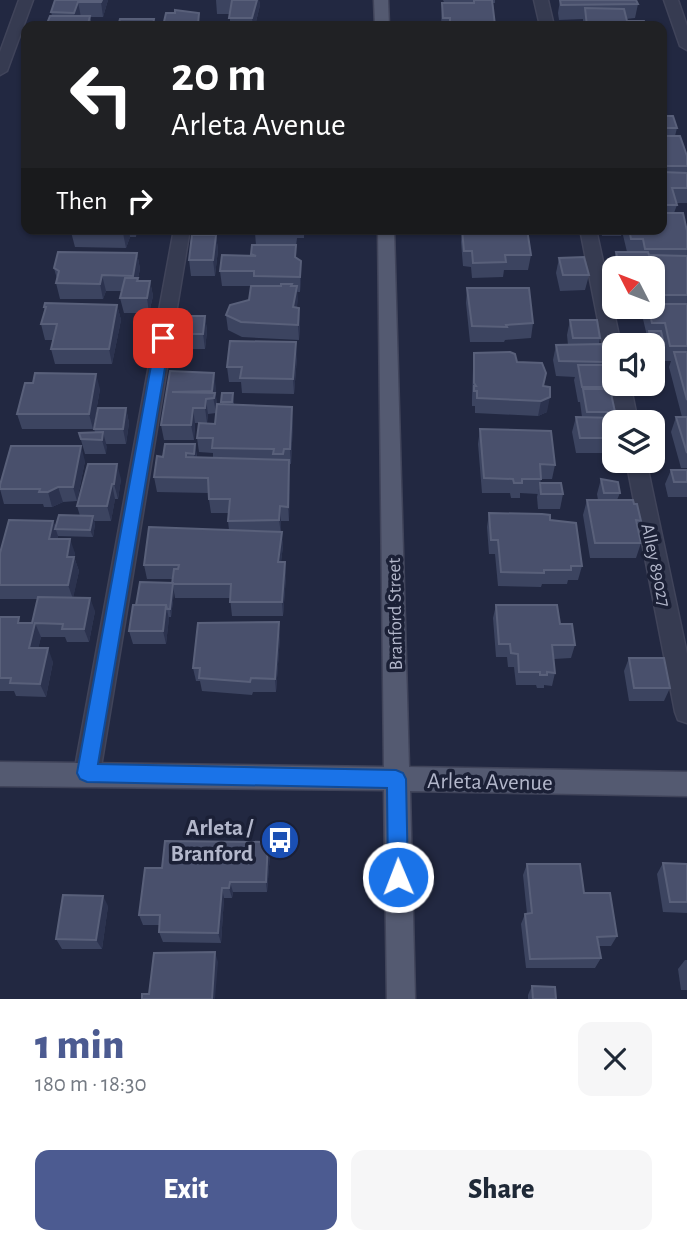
<!DOCTYPE html>
<meta charset="utf-8">
<style>
body{margin:0;font-family:"Alegreya Sans",sans-serif;background:#f6f6f7;color:#1f2937;height:100vh;display:flex;flex-direction:column;font-size:26px;white-space:nowrap}
*{box-sizing:border-box;margin:0}
p{font-size:23px;color:#747a83}
.icon{flex:none;width:38px;height:38px;fill:none;stroke:currentColor;stroke-width:2;stroke-linecap:round;stroke-linejoin:round}
.map{position:relative;height:999px;overflow:hidden}
.sheet{display:flex;flex-direction:column;background:#fff;flex:1}
.sheet>*{flex:none}
.guide{position:absolute;left:21px;top:21px;width:646px;height:214px;border-radius:14px;box-shadow:0 2px 5px #0004;background:#202124;color:#fff;overflow:hidden}
.needle{width:46px;rotate:312deg}
.fabs{position:absolute;left:602px;top:256px;display:grid;gap:14px}
.fabs a{display:grid;place-items:center;width:63px;height:63px;border-radius:14px;background:#fff;box-shadow:0 2px 5px #0004;font-size:35px}
.pin{position:absolute;display:grid;place-items:center;width:60px;height:60px;color:#fff;margin:-30px;border-radius:14px;box-shadow:0 4px 10px #0006}
.me{position:absolute;width:77px;margin:-38px;rotate:359deg;stroke-linejoin:round;filter:drop-shadow(0 0 5px #0008)}
.turn{display:flex;align-items:center;gap:24px;height:147px;padding:0 35px;font-size:32px}
.turn .icon{width:91px;height:91px;stroke-width:2.5}
.turn b{display:block;font-size:49px;line-height:60px}
.then{display:flex;align-items:center;height:66px;padding:0 35px;background:#0003;gap:14px;font-size:26px}
.round{display:grid;place-items:center;flex:none;width:74px;height:74px;border-radius:14px;background:#f6f6f7}
.summary{display:flex;align-items:center;justify-content:space-between;height:119px;padding:0 35px}
h1{font-size:42px;font-weight:800;line-height:52px;color:#4c5b91}
.cta{display:flex;gap:14px;margin-top:auto;padding:14px 35px}
.cta a{flex:1;height:80px;border-radius:14px;background:#4c5b91;color:#fff;font-size:28px;font-weight:800;line-height:80px;text-align:center}
.cta a+a{background:#f6f6f7;color:#1f2937}
.map>svg:first-child{display:block}
.lines{fill:none;stroke-linecap:round;stroke-linejoin:round}
.minor-casing{stroke:#40445a;stroke-width:3}
.major-casing{stroke:#40445a;stroke-width:3}
.minor{fill:#363b51;fill-rule:evenodd}
.major{fill:#545a71;fill-rule:evenodd}
.wall{fill:#3c4460}
.shaded-wall{fill:#2c334f}
.building{fill:#49506c;stroke:#59607a;stroke-width:2}
.route{fill:#1a73e8;stroke:#114b97;stroke-width:2}
.labels{text-anchor:middle;stroke-width:7;stroke-linejoin:round;paint-order:stroke}
.street-label{font-size:19px;fill:#b3b7cb;stroke:#1b2036}
.near-street-label{font-size:23px;fill:#b3b7cb;stroke:#1b2036}
.near-poi-label{font-size:23px;font-weight:bold;fill:#b3b7cb;stroke:#1b2036;text-anchor:end}
</style>
<div class="map">
<svg width="687" height="999" viewBox="0 0 687 999">
<rect width="100%" height="100%" fill="#222841"/>
<g class="lines">
<!-- minor casing -->
<g class="minor-casing">
<g id="minor">
<path d="M19,0H33L7,71L0,75V52Z"/>
<path d="M534,0H548L554,26H540Z"/>
<path d="M664,0H678L687,26V50L680,46Z"/>
<path d="M174,229H190L100,773L96,781L87,785L78,781L74,773Z"/>
<path d="M580,229H596L621,345H614V363L607,361L605,356Z"/>
<path d="M614,378V383H630L638,422H618L610,383Z"/>
<path d="M626,460H646L687,654V723L678,720L675,712Z"/>
</g>
</g>
<!-- major casing -->
<g class="major-casing">
<g id="major">
<path d="M374,0H388L389,26H375Z"/>
<path d="M378,229H394L409,767L687,772V796L410,791L415,999H387L384,790L0,786V762L384,767Z"/>
</g>
</g>
<!-- minor -->
<use href="#minor" class="minor"/>
<!-- major -->
<use href="#major" class="major"/>
</g>
<!-- wall -->
<g class="wall">
<path d="M55,0H108L103,17H90L92,24L96,26L52,16L51,12Z"/>
<path d="M216,0H259L260,5L255,26H230V14H217Z"/>
<path d="M443,0H495V3H493L495,26H441L442,3L473,2H444Z"/>
<path d="M560,0H636L638,4L635,18L626,19L627,21L646,26H583V19L559,20L558,13Z"/>
<path d="M200,21L199,26H118L163,25Z"/>
<path d="M662,116L677,128L675,136L687,156V203H676L677,205L674,213L687,231V468H681L671,432L676,417H682L669,367L671,361H665L662,348L661,352H653V345H648L646,339L647,336L643,319L647,306H653V268H614V278L612,267L616,252H627L622,231L621,236H602L601,229H662Z"/>
<path d="M52,229H137L136,237H130L126,248L75,247L71,232L72,230Z"/>
<path d="M247,229H304V238H297L296,246V258L301,276L300,292H297V307L299,308L300,323L299,340L242,337L228,330L226,315L249,300L251,286H222L220,271L251,256V254L256,245L255,233H247Z"/>
<path d="M462,229L531,255L528,270H504L503,277L472,278L471,267L463,266L461,242Z"/>
<path d="M548,229H574L573,231L549,230Z"/>
<path d="M216,235L218,250L215,276H191L189,260Z"/>
<path d="M137,253L140,269L138,278L139,281H150L153,296L149,313H124L120,298L122,291H106L103,299H60L56,283L57,279L54,268Z"/>
<path d="M559,258L589,275L585,290L560,291L556,273Z"/>
<path d="M467,288L533,323L531,338L505,340L504,342H470L466,303Z"/>
<path d="M117,305L121,320L112,364H55L51,349L53,340H45L41,324L45,312L44,307Z"/>
<path d="M205,316L207,331L205,349H179L177,334Z"/>
<path d="M570,320L600,338L599,344L612,387L611,391L615,412L614,417V453H576L572,432L576,417H582L580,402H578L574,380L575,377L556,376L553,360L556,345H568L567,335Z"/>
<path d="M474,353L517,362L543,386L547,412L538,416L475,413V406H472V398L473,368Z"/>
<path d="M297,357L294,394L242,393L241,382H229L227,367Z"/>
<path d="M214,373L217,408L222,404L221,402L233,393L234,405L293,422L291,464H290L289,521H281V532L283,546L281,562H285L286,576L283,616H232L230,598H175L174,592L171,617H169L166,644H133L129,631L136,605L172,583L173,579H147L144,565L229,530L228,521L229,513H211L208,493L157,492L154,477L163,457L195,444L197,457L213,458V453L199,452L197,438L215,424L216,413L208,414L207,423H195L194,440H164L161,425Z"/>
<path d="M33,383L100,389L93,429H22L17,414Z"/>
<path d="M126,408L129,423L126,444H106V454H85L79,433L95,432L94,429Z"/>
<path d="M480,429L555,465L552,479H541L538,494L520,493V498H511L510,493H482L478,444Z"/>
<path d="M85,461L77,501L63,502L52,507H44L43,504H4L0,489Z"/>
<path d="M671,470H687V497H668L665,484Z"/>
<path d="M121,479L118,499H115L111,521H94L95,524L93,537L58,536L57,539L75,553L74,557L79,571L73,597L95,611L89,642H67L65,637H41L38,648L53,662L46,697L16,696L14,691H0V617L22,623H32L38,599H0V553L53,521L56,528L80,516L77,506Z"/>
<path d="M601,479L620,493L617,500L634,504L641,521L638,528L641,543L636,558H590L583,515L587,500H598L597,494Z"/>
<path d="M540,483L563,494L560,509H538L537,497Z"/>
<path d="M489,513L550,520L582,566L578,580H568L567,584H542L541,587L498,586L495,554H489L487,527Z"/>
<path d="M496,605L560,624L575,645L571,658L554,659L555,673L552,686L544,685V688H537L536,685H516L514,667H508L507,657H496L493,618Z"/>
<path d="M280,636L276,692H253L252,695L202,691L200,681H196L193,668Z"/>
<path d="M629,658L670,688L664,701H629L624,671Z"/>
<path d="M270,854L267,892H233L232,898H224L221,943L163,942L159,932V925H143L139,915L162,868Z"/>
<path d="M663,863L687,864V913L663,912L657,874Z"/>
<path d="M527,864L584,893L617,936L611,946H599L601,958L595,968H526L521,924L525,914H527L523,875Z"/>
<path d="M108,906L102,949H62L56,939Z"/>
<path d="M685,960H687V990H681L678,969Z"/>
<path d="M532,986L556,999H528V995Z"/>
</g>
<!-- shaded-wall -->
<g class="shaded-wall">
<path d="M102,0H108L103,17L101,2Z"/>
<path d="M257,0H259L260,5L255,26H253L252,18Z"/>
<path d="M78,2L81,17L77,26L74,13Z"/>
<path d="M124,229H129L130,237L126,248L123,233Z"/>
<path d="M216,235L218,250L215,276L213,260Z"/>
<path d="M137,253L140,269L135,291L133,276Z"/>
<path d="M301,261V276L300,292V277Z"/>
<path d="M102,275L106,291L103,299L100,284Z"/>
<path d="M150,281L153,296L149,313L147,298Z"/>
<path d="M297,286L298,301L294,323L293,307Z"/>
<path d="M117,305L121,320L112,364L109,349Z"/>
<path d="M299,308L300,323L299,340L298,325Z"/>
<path d="M205,316L207,331L205,349L203,334Z"/>
<path d="M296,342L297,357L294,394L293,379Z"/>
<path d="M214,373L216,388V413L212,391Z"/>
<path d="M96,374L100,389L93,429L89,414Z"/>
<path d="M550,397L547,412L538,416L541,401Z"/>
<path d="M206,399L208,414L207,423L205,408Z"/>
<path d="M292,407L293,422L291,464L290,449Z"/>
<path d="M126,408L129,423L126,444L123,429Z"/>
<path d="M193,408L195,423L194,440L191,425Z"/>
<path d="M103,432L107,447L106,454L102,440Z"/>
<path d="M195,444L197,459L196,469L194,454Z"/>
<path d="M81,446L85,461L77,501L73,487Z"/>
<path d="M289,460L290,475L289,521L288,507Z"/>
<path d="M117,464L121,479L118,499L114,484Z"/>
<path d="M112,484L115,499L111,521L107,506Z"/>
<path d="M58,487L63,502L52,507L48,492Z"/>
<path d="M280,506L281,521V534L279,520Z"/>
<path d="M93,516L95,524L93,537L90,530Z"/>
<path d="M53,521L58,536L54,553L49,539Z"/>
<path d="M282,532L283,546L279,576L278,562Z"/>
<path d="M70,539L75,553L74,558V557L79,571L73,599L68,585L67,557Z"/>
<path d="M285,562L286,576L283,616L282,602Z"/>
<path d="M173,585L174,592L171,617L170,609Z"/>
<path d="M90,598L95,611L89,642L84,629Z"/>
<path d="M166,605L169,619L166,644L163,631Z"/>
<path d="M279,622L280,636L276,692L275,679Z"/>
<path d="M35,623L41,637L35,662L29,648Z"/>
<path d="M48,648L53,662L46,697L40,684Z"/>
<path d="M268,842L270,854L267,892L266,882Z"/>
<path d="M230,882L233,892L232,898L229,888Z"/>
<path d="M222,888L224,898L221,943L218,933Z"/>
<path d="M103,896L108,906L102,949L96,940Z"/>
<path d="M215,952L218,962L215,999H212Z"/>
</g>
<!-- building -->
<g class="building">
<path d="M55,0H102L101,2H78L74,13L51,12Z"/>
<path d="M232,0H257L252,18H229Z"/>
<path d="M474,0H492L495,25H450V18H443L442,3H474Z"/>
<path d="M560,0H636L638,4L561,5Z"/>
<path d="M585,8L624,9L627,21H644L646,26H587Z"/>
<path d="M175,10L199,13L198,24L163,26L166,13H175Z"/>
<path d="M50,16H90L88,24H95V26H46Z"/>
<path d="M120,19H154L153,25L118,26Z"/>
<path d="M538,22L539,26H510L509,23Z"/>
<path d="M662,116H673L677,128H662Z"/>
<path d="M662,136H680L687,156V166H662Z"/>
<path d="M662,172L687,173V188H672L677,205H662Z"/>
<path d="M662,213H683L687,231V249H645L643,239H631L629,229H662Z"/>
<path d="M72,229H124L123,233L71,232Z"/>
<path d="M255,229H296V230L255,231Z"/>
<path d="M462,229H527L531,255H505L506,262L473,263L472,251H464Z"/>
<path d="M192,235H216L213,260H189Z"/>
<path d="M252,245H296L295,257L301,261L300,277L254,276V271H220L222,255L256,256L251,254Z"/>
<path d="M58,252L137,253L133,276L102,275L100,284L56,283L59,271L54,268Z"/>
<path d="M616,252H648L649,255L687,256V295H659L651,265H619Z"/>
<path d="M584,257L589,275H563L559,258Z"/>
<path d="M125,278H138L137,281H150L147,298H120Z"/>
<path d="M281,284H292L291,286H297L293,307L299,308L298,325L241,322L226,315L230,305L249,300L251,286H281Z"/>
<path d="M467,288H529L533,323L506,325L507,327L472,326Z"/>
<path d="M45,303L117,305L109,349H51L57,324H41L46,307H44Z"/>
<path d="M653,304H687V346H670L665,323H652L648,306H653Z"/>
<path d="M179,316H205L203,334H177Z"/>
<path d="M570,320H597L600,338H573Z"/>
<path d="M649,331H661L664,344H651Z"/>
<path d="M230,341L296,342L293,379L240,378L242,367H227Z"/>
<path d="M602,344L606,362L559,361L556,345Z"/>
<path d="M510,352L515,354L517,362L542,363L546,373L543,386L550,387V397L541,401L477,398V391H474V386H476L474,383V353Z"/>
<path d="M674,352H687V400Z"/>
<path d="M578,365H607L612,387H582Z"/>
<path d="M170,371L214,373L212,391L172,392L215,393L214,398L206,399L205,408H193L191,425H161Z"/>
<path d="M35,373L96,374L89,414H17L25,383H33Z"/>
<path d="M583,389H610L615,412H587Z"/>
<path d="M222,393H233L232,402H221Z"/>
<path d="M217,404L292,407L290,449H284L283,454H273L274,449L212,448L213,438H197L199,423L215,424Z"/>
<path d="M98,408H126L123,429H94Z"/>
<path d="M576,417L616,418L617,422H614V438H580Z"/>
<path d="M676,417H687V453Z"/>
<path d="M480,429L551,431L555,465L540,464L541,479H522V483H514L513,479L484,478Z"/>
<path d="M103,432L102,440L81,439L79,433Z"/>
<path d="M165,444H195L194,454L186,453V457L289,460L288,507L280,506L279,520L228,521L230,499H209L208,478L154,477L157,456L163,457Z"/>
<path d="M11,446H81L73,487H58L48,492H39L40,489H0V485Z"/>
<path d="M88,464H117L114,484H112L107,506H77Z"/>
<path d="M671,470H687V482H674Z"/>
<path d="M601,479L618,482L620,493H604Z"/>
<path d="M540,483H561L563,494H541Z"/>
<path d="M587,500H633L634,504H637L641,521L636,520L641,543H595Z"/>
<path d="M489,513L542,514L550,515V520L576,523L582,566H571V570H544V573L501,572L498,540H491Z"/>
<path d="M59,515L93,516L90,530L55,529Z"/>
<path d="M9,520L53,521L49,539H70L67,557H74L68,585H0V553Z"/>
<path d="M149,527L282,532L278,562H285L282,602H230L231,584H172L174,569H178L179,565H144Z"/>
<path d="M140,582L173,583L170,609H167L166,605H136Z"/>
<path d="M38,597L90,598L84,629H62L63,624L35,623L29,648H48L40,684L10,683L11,678H0V617H19L18,623H32Z"/>
<path d="M133,605H166L163,631H129Z"/>
<path d="M496,605H557L560,624H572L575,645H552L555,673L547,672V675H540V672H519L518,654L511,653L510,644H499Z"/>
<path d="M279,622L275,679L251,678L250,682L199,678L200,668H193L198,623Z"/>
<path d="M629,658H664L670,688H634Z"/>
<path d="M165,841L268,842L266,882H230L229,888H222L218,933L159,932L160,915H139L145,868H162Z"/>
<path d="M663,863L687,864V902H670Z"/>
<path d="M527,864H580L584,893H610L617,936L597,937L601,958L530,959L525,914L532,913Z"/>
<path d="M63,895L103,896L96,940L56,939Z"/>
<path d="M215,952L212,999H142V994H149L154,953Z"/>
<path d="M532,986L555,987L556,999H533Z"/>
</g>
<!-- route -->
<path class="route" d="M163,333L170,338L98,764L396,770L403,773L406,779L408,877L405,884L398,887L391,884L388,877L387,788L87,782L80,779L77,773L156,338Z"/>
<!-- icons -->
<defs>
<g id="bus-disc" transform="scale(2.0125)"><circle r="9.5" fill="#1a4fb4" stroke="#1b2036"/><path d="M-5-6H5V4H4V6H2V4H-2V6H-4V4H-5ZM-3.5-4V0h7V-4ZM-3.5 1.2v1.5H-2V1.2ZM2 1.2v1.5H3.5V1.2Z" fill="#fff"/></g>
</defs>
<g fill-rule="evenodd">
<use href="#bus-disc" x="280" y="840"/>
</g>
<g class="labels">
<!-- street labels -->
<g class="street-label">
<text transform="translate(657 565) rotate(78)" y="7">Alley 89027</text>
<text transform="translate(394 614) rotate(-91)" y="7">Branford Street</text>
</g>
<!-- near-street labels -->
<g class="near-street-label">
<text transform="translate(490 781) rotate(1)" y="8">Arleta Avenue</text>
</g>
<!-- near-poi labels -->
<g class="near-poi-label">
<text x="253" y="835">Arleta /<tspan x="253" dy="26">Branford</tspan></text>
</g>
</g>
</svg>
<div class="fabs">
<a><svg class="needle" viewBox="-14 -14 28 28"><path d="M0-13l5 13h-10z" fill="#e53935"/><path d="M0 13l5-13h-10z" fill="#747a83"/></svg></a>
<a><svg class="icon" aria-label="sound" viewBox="0 0 24 24"><path d="M4 9h4l5-4v14l-5-4H4zM17 9q2 3 0 6"/></svg></a>
<a><svg class="icon" aria-label="layers" viewBox="0 0 24 24"><path d="M12 4l9 5-9 5-9-5zM3 14l9 5 9-5"/></svg></a>
</div>
<div class="pin" style="left:163px;top:338px;background:#d93025"><svg class="icon" aria-label="arrive" viewBox="0 0 24 24"><path d="M6 21V4h12l-3 4 3 4H6"/></svg></div>
<svg class="me" style="left:398px;top:877px" viewBox="-20 -20 40 40"><circle r="17" fill="#1a73e8" stroke="#fff" stroke-width="3"/><path d="M0-11L8 9 0 5-8 9z" fill="#fff"/></svg>
<div class="guide">
<div class="turn"><svg class="icon" aria-label="left" viewBox="0 0 24 24"><path d="M17 20v-9H6M10 6l-5 5 5 5"/></svg><div><b>20 m</b>Arleta Avenue</div></div>
<div class="then">Then<svg class="icon" aria-label="right" viewBox="0 0 24 24"><path d="M7 20v-9h11M14 6l5 5-5 5"/></svg></div>
</div>
</div>
<section class="sheet">
<div class="summary"><div><h1>1 min</h1><p>180 m · 18:30</p></div><a class="round"><svg class="icon" aria-label="close" viewBox="0 0 24 24"><path d="M6 6l12 12M18 6L6 18"/></svg></a></div>
<div class="cta"><a>Exit</a><a>Share</a></div>
</section>
